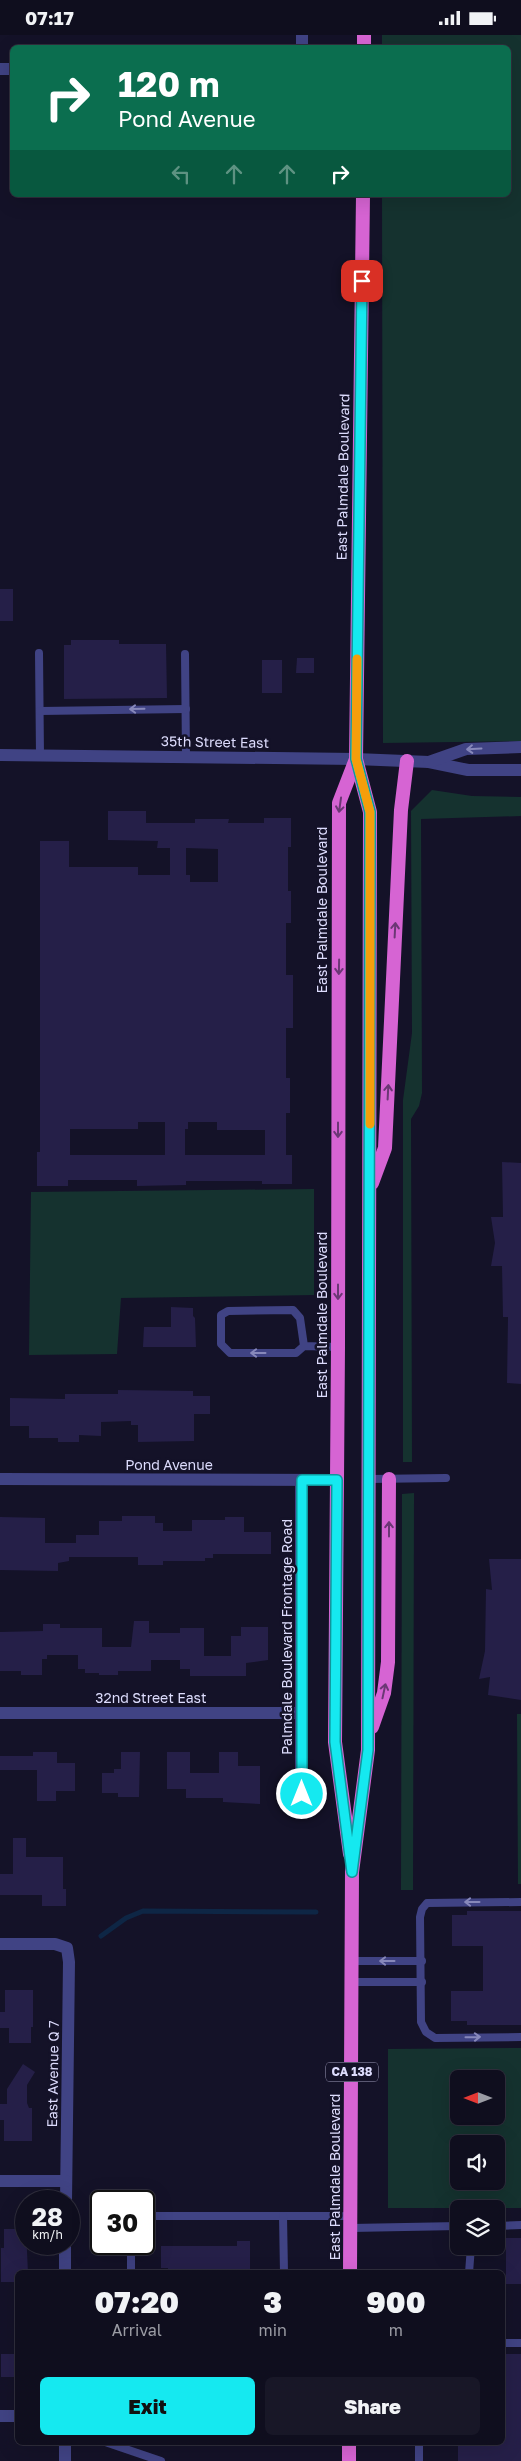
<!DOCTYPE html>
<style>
body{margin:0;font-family:"Golos Text",sans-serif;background:#181727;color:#f1f3f6;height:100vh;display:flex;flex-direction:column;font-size:19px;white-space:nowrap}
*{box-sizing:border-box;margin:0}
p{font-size:16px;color:#9b9ca4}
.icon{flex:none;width:28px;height:28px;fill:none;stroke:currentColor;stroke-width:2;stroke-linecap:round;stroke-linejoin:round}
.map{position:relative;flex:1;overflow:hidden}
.side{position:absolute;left:15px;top:2235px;width:490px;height:175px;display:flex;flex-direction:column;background:#0f0e1e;border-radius:8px;box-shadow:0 5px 20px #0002,0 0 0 1px #2f2e3c}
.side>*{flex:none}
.banner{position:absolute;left:10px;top:10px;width:501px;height:152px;border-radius:8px;box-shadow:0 5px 20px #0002,0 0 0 1px #2f2e3c;background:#0b6e4f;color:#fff;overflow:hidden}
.needle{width:32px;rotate:270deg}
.controls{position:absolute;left:450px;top:2035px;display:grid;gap:10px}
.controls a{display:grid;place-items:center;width:55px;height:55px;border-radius:8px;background:#0f0e1e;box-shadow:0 5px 20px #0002,0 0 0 1px #2f2e3c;font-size:25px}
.speed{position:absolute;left:15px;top:2155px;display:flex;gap:10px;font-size:25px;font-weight:700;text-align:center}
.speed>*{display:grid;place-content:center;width:65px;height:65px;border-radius:50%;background:#0f0e1e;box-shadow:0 5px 20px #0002,0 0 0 1px #2f2e3c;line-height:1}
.speed small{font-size:12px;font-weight:400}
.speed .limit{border:2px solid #111;border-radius:8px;background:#fff;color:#111}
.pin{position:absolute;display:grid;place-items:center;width:42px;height:42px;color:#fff;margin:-21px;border-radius:10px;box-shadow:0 2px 8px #0006}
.me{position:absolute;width:55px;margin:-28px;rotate:0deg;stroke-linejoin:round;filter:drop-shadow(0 0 4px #0008)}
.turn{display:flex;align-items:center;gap:18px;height:105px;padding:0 25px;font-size:22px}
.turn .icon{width:65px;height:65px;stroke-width:2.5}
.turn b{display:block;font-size:35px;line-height:42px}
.lanes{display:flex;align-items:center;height:48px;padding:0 25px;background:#0003;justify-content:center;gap:25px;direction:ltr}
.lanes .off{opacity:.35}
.eta{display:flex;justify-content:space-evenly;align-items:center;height:85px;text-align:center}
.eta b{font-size:30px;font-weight:800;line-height:35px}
.button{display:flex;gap:10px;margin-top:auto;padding:10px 25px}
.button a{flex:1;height:58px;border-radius:8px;background:#15e9f0;color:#111;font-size:20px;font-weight:800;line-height:58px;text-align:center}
.button a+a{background:#181727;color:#f1f3f6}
.status{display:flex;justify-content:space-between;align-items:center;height:35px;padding:0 25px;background:#0f0e1e;direction:ltr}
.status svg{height:14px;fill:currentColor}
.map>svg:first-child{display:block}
.green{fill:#15322f;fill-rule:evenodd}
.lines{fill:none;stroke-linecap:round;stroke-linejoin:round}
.stream{stroke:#0e2645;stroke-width:5}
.building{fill:#251f48;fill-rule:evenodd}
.service{stroke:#404384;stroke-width:8}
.minor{stroke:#404384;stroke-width:12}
.tertiary{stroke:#404384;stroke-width:12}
.trunk{stroke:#d664d3;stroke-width:14}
.oneway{stroke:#8788ba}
.oneway2{stroke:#6b3775}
.route-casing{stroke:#0e979c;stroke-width:12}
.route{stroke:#15e9f0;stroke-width:9}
.slow{stroke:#f59e0b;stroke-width:9}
.labels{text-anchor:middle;stroke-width:5;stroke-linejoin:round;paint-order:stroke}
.shield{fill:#141228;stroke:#a19fbd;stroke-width:1}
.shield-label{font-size:12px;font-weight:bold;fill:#dddcfd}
.street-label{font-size:14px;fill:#dddcfd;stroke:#141228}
</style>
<div class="status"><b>07:17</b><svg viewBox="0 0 49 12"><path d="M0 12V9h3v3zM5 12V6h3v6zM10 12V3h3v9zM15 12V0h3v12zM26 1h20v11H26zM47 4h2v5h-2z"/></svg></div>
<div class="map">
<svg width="521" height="2426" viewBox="0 0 521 2426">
<rect width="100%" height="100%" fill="#141228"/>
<!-- green -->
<g class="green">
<path d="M382,0H521V706L383,708L382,160H509V12H382Z"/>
<path d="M432,755L472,761L521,762V781L421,784L422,1058L419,1071L411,1084L412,1427H403V1065L412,998L411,776Z"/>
<path d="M314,1154V1260L121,1263L117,1319L29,1320L31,1157Z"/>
<path d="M414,1458L413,1855H401L402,1459Z"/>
<path d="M517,1679H521V1849H518Z"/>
<path d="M521,2013V2173H388V2014ZM459,2044H496V2081H459ZM459,2109H496V2146H459Z"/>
</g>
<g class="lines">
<!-- stream -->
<path class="stream" d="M101,1901L126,1883L143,1876L316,1877"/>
</g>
<!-- building -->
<g class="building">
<rect x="0" y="554" width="13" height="32"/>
<path d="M71,605H119V609H166L167,663L64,664V610H71Z"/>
<path d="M297,623H314V638H296Z"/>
<rect x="262" y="625" width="20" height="33"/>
<path d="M108,776H146V788H195V784H229L228,788H264V783H291V812H288V856H291V888H286V940H293V993H286V1043H290V1078H286V1120H292V1149H262V1146H186V1150L137,1151V1145H68V1151H37V1117H40V806H69V832H138V840H170V813H157L158,806L108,805ZM186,813L218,814V847H190V840H186ZM138,1087H165V1120H70V1094H138ZM188,1087H217V1095H265V1120H185V1094H188Z"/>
<path d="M502,1127L521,1128V1349L507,1348L508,1282H503L502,1231H491L495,1208L491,1182H503Z"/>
<path d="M171,1272L193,1273V1281L195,1283L196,1312H143L144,1292H171Z"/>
<path d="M118,1355L193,1356V1361H210V1379H194V1406L138,1407V1390H131V1386L101,1387V1401L79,1400V1407H58V1403H29V1391H10V1363L65,1364V1359H118Z"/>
<path d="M122,1481H155V1488H163V1496H192V1485H225V1482H244V1497H271V1519H213V1523H205V1526H163V1530H138V1522H69V1526L58,1528V1536L0,1535V1482L45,1483V1508H76V1500H99V1486H122Z"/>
<path d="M489,1524H521V1665L488,1660L490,1642L479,1644L485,1616L486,1554L492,1555Z"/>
<path d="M134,1586H149V1598H180V1593H204V1621H231V1601H241V1592H268V1625L246,1628V1641H190V1634H180V1625H151V1636H118V1640H99V1638H85V1634H78V1620H47V1624H42V1640H21V1636H0V1597L43,1596V1589H60V1593H102V1612H131Z"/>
<path d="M33,1717H57V1728H75V1756H56V1766H37V1735H0V1721H33Z"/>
<path d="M121,1717H140L139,1762H118V1758H102V1738H114V1734H121Z"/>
<path d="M167,1717H190V1738H219V1717H238V1731H260V1769L223,1767V1763H186V1754H167Z"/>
<path d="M13,1803H26V1822H63V1854H66V1871H42V1860H0V1839H13Z"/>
<path d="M467,1876H521V1990H467V1986H451V1956H483V1911H452V1880H467Z"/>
<path d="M5,1955H33V1992H31V2008H9V1993H0V1977H5Z"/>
<path d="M23,2029L35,2037L27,2050V2068L29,2073H32V2106H4V2085H0V2069H7V2054Z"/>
<path d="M4,2194H26L28,2238H18V2247H1V2213H4Z"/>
<rect x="506" y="2203" width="15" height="46"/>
<path d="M237,2206H250V2238H168V2233H161V2211H237Z"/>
<path d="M1,2319H18V2340H14V2342H1Z"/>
<path d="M502,2319H521V2426H458V2408H502Z"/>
</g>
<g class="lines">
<!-- service -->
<g class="service">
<path d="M39,618L40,721"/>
<path d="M185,619L186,722"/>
<path d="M40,676L186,674"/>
<path d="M304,1311L300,1283L293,1275L228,1276L221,1280V1309L230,1318H296L304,1311L338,1312"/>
<path d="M369,1444L446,1443"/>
<path d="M521,1867L427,1868L422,1874L420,1882L421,1987L426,1997L435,2003L521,2002"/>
<path d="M352,1926H422"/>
<path d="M352,1947H422"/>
<path d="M144,2181H351"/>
<path d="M283,2181L284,2238"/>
<path d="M496,2191L521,2190"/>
<path d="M351,2193L459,2191"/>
<path d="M131,2209V2238"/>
<path d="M469,2238L471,2211"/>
<path d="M502,2308H521"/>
<path d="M108,2408L161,2426"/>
<path d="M419,2426V2408"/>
</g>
<!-- minor -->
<g class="minor">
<path d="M302,0V12"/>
<path d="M0,34H12"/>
<path d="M0,1444L337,1445"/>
<path d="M301,1445V1759"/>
<path d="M0,1678H302"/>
<path d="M0,1909H55L67,1913L69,1927L66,2166"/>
<path d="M0,2146H66"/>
<path d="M65,2238V2209"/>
<path d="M0,2381H18"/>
<path d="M65,2408V2426"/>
</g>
<!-- tertiary -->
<g class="tertiary">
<path d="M0,720L356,724L429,727L468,735H521"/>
<path d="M429,727L466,714L521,712"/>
</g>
<!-- trunk -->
<g class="trunk">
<path d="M364,0V12"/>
<path d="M372,1148L385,1113L401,775L407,726"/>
<path d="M372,1692L384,1658L388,1627L389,1444"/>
<path d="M350,1819L335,1707L338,1312L339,768L356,724"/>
<path d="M350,2238L352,1837L368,1715L370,777L356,724L363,160"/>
<path d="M349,2408V2426"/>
</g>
</g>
<!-- one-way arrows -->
<defs><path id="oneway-shaft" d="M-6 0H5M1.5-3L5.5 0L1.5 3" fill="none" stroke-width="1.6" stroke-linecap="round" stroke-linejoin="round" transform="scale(1.25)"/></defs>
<g class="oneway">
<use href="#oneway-shaft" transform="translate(137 674) rotate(179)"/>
<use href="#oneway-shaft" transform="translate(474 714) rotate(177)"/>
<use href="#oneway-shaft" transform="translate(258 1318) rotate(-180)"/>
<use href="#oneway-shaft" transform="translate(472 1867) rotate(180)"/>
<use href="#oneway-shaft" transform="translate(387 1926) rotate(180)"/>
<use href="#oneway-shaft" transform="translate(473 2002) rotate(-1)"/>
</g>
<g class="oneway2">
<use href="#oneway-shaft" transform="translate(340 770) rotate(98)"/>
<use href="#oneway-shaft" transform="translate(395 895) rotate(-87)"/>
<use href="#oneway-shaft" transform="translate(339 932) rotate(91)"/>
<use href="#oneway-shaft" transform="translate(388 1057) rotate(-87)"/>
<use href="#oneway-shaft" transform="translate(338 1095) rotate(90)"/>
<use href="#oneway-shaft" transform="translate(338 1257) rotate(90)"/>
<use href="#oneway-shaft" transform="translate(389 1494) rotate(-90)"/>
<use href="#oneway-shaft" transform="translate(384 1656) rotate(-78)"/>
</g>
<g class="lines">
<!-- route casing -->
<g class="route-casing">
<path id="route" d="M302,1759V1445H337L335,1707L352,1837L368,1715L370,777L356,724L362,246"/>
</g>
<!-- route -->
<use href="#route" class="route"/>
<!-- slow -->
<path class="slow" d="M357,624L356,724L370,777V1089"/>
</g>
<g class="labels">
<!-- shield labels -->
<rect class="shield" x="326" y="2027.5" width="52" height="19" rx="4"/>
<g class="shield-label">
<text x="352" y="2041">CA 138</text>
</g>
<!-- street labels -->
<g class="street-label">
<text transform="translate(343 442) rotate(-89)" y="5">East Palmdale Boulevard</text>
<text transform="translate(215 707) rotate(1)" y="5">35th Street East</text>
<text transform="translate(322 875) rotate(-90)" y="5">East Palmdale Boulevard</text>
<text transform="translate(322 1280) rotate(-90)" y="5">East Palmdale Boulevard</text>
<text x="169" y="1435">Pond Avenue</text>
<text transform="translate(287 1602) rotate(-90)" y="5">Palmdale Boulevard Frontage Road</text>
<text x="151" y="1668">32nd Street East</text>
<text transform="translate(53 2039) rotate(-89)" y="5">East Avenue Q 7</text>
<text transform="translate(335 2142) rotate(-90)" y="5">East Palmdale Boulevard</text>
</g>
</g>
</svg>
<div class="controls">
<a><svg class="needle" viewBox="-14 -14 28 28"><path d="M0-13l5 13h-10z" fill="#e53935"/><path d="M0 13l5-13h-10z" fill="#9b9ca4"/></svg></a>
<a><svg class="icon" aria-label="sound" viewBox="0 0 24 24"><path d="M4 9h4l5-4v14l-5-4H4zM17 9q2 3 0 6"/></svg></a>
<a><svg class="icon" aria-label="layers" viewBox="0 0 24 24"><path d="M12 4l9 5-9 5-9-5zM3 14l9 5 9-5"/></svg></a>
</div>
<div class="speed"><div>28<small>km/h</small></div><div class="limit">30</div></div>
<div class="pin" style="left:362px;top:246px;background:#d93025"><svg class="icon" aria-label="arrive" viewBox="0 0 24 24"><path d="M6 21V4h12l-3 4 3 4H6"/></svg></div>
<svg class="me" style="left:302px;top:1759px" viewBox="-20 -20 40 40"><circle r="17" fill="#15e9f0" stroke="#fff" stroke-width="3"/><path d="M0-11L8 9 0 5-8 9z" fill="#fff"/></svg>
<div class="banner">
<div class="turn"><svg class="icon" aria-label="right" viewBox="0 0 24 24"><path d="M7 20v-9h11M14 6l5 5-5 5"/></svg><div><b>120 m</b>Pond Avenue</div></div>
<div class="lanes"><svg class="icon off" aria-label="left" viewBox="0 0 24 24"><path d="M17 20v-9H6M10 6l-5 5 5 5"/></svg><svg class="icon off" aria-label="ahead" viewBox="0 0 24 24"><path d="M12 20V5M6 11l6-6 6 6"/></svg><svg class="icon off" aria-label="ahead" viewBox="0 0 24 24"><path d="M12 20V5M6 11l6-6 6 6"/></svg><svg class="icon" aria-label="right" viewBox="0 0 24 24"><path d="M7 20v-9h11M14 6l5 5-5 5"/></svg></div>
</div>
<section class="side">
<div class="eta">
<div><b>07:20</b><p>Arrival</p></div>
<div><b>3</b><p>min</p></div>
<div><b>900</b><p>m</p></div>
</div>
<div class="button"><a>Exit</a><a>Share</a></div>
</section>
</div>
